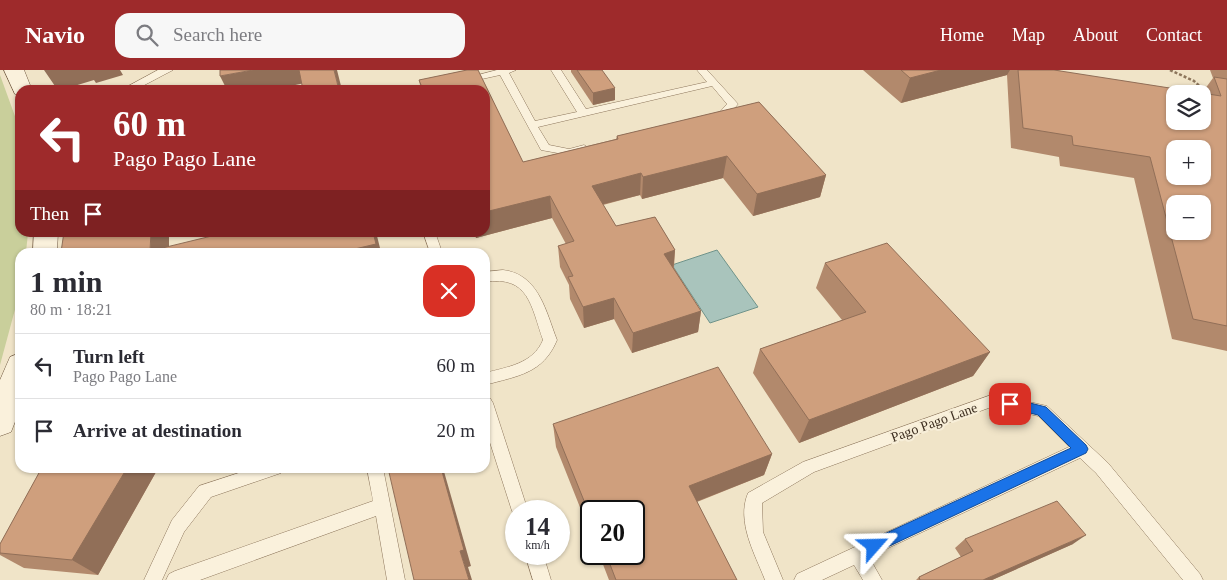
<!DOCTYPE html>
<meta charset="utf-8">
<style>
body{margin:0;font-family:Georgia,serif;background:#f7f7f7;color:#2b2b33;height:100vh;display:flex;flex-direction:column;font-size:19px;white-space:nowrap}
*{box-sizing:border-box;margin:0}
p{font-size:16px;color:#7c7c81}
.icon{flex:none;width:28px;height:28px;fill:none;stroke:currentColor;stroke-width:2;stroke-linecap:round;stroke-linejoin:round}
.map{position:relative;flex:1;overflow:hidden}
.panel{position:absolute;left:15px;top:178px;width:475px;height:225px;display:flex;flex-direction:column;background:#fff;border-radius:15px;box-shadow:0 1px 4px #0004}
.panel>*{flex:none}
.banner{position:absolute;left:15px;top:15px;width:475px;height:152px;border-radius:15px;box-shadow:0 1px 4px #0004;background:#9e2a2b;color:#fff;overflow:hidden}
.buttons{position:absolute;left:1166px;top:15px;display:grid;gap:10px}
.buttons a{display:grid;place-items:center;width:45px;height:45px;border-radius:10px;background:#fff;box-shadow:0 1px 4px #0004;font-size:25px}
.speed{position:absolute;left:505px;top:430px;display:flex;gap:10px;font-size:25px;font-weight:700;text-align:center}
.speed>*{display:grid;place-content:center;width:65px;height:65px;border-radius:50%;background:#fff;box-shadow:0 1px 4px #0004;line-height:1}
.speed small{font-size:12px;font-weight:400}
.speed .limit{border:2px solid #111;border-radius:8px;background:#fff;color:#111}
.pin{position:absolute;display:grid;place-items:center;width:42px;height:42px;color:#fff;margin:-21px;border-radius:10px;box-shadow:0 2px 8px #0006}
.me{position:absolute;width:55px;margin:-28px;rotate:65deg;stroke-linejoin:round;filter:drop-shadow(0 0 4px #0008)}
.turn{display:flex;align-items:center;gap:18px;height:105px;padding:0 15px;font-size:22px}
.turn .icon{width:65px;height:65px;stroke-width:2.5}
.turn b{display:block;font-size:35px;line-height:42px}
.then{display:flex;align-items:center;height:48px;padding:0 15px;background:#0003;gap:10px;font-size:19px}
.round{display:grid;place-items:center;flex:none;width:52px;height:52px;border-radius:15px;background:#f7f7f7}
.summary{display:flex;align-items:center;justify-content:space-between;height:85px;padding:0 15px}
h1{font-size:30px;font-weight:800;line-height:38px}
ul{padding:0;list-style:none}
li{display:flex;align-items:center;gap:15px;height:65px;padding:0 15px;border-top:1px solid #e1e1e2}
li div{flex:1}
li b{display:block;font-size:19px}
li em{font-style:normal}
header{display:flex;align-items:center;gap:30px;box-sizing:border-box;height:70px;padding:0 25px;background:#9e2a2b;color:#fff}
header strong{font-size:24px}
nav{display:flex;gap:28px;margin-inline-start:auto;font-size:18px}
.search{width:350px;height:45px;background:#f7f7f7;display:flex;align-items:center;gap:12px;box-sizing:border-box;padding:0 18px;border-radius:15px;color:#7c7c81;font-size:19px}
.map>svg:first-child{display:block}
.green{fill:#c9cf9b}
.water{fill:#a9c4bc;stroke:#6f938a}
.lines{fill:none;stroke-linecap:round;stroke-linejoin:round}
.lane-casing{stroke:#8d765c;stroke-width:1}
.secondary-casing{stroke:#6f573f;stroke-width:1}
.path{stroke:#8d765c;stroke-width:2.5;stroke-dasharray:3 2;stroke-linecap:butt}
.lane{fill:#faf1dc;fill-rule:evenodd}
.secondary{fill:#faf1dc;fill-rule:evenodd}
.wall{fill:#b2896c}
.shaded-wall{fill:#916f58}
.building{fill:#cf9f7d;stroke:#916f58;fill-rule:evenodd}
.route{fill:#1a73e8;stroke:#114b97}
.labels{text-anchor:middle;stroke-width:4.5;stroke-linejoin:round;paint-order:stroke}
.street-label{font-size:14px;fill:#3d2e20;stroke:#f7eed8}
</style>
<header>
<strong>Navio</strong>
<div class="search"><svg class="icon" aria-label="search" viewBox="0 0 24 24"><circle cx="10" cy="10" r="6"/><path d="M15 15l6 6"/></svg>Search here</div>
<nav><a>Home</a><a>Map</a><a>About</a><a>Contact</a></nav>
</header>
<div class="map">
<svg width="1227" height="510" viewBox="0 0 1227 510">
<rect width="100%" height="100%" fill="#f0e4c8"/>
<!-- green -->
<path class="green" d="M0,5L20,60V162L28,163L26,182H20V221L0,295Z"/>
<!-- water -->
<path class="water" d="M717,180L758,237L710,253L672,195Z"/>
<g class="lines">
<!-- lane casing -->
<g class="lane-casing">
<g id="lane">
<path d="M158,0H173L135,20H121Z"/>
<path d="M497,0H516L509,3L535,51L577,42L551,0H561L586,39L707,12L697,0H707L738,34L727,47L708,50V46L719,43L727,34L712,16L538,57L549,75L569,79L584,75L589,78L569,85L541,80L500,5L464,13L459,10Z"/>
<path d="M439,12L444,15L442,17L410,20Z"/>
<path d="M423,162H435L442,182H430Z"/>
<path d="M503,200C539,204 546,242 557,270C543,304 517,306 485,315V303C507,297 533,294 543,270C531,236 529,205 485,212V202Z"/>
<path d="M994,324L1047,336L1108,393L1200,504L1203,510H1183L1096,403L1080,388L869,487L882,510H863L854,495L822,510H794L797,504L1069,377L1038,346L994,336L814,402L762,433L763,462L783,510H765C755,484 736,452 748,423L803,392Z"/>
<path d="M485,327L490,328L493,333L528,441H516V447L512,441L485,357Z"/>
<path d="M254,398H283L281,403L211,427L184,462L162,510H144L172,450L199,416Z"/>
<path d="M367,398H383L405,510H387L376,446L200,510H166L169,504L175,501L373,431Z"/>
<path d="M525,484H543L551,510H533Z"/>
</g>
</g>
<!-- secondary casing -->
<g class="secondary-casing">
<g id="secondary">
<path d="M4,0H24L32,20H20V25L15,24Z"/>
<path d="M34,162H58L57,182H33Z"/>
<path d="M20,283V339L11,362L0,366V310L10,287Z"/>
</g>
</g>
<!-- path -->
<path class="path" d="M1170,0L1194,11L1207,23"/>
<!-- lane -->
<use href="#lane" class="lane"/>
<!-- secondary -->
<use href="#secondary" class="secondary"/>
</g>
<!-- wall -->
<g class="wall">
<path d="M467,0H478L523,92L616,69L617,66L759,32L826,105L820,127L753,146L723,108L642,129L640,125L603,135L616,156L655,147L675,180L674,198L701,241L698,262L632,283L614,249L584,258L570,229L569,215L560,197L558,176L566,174L552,148L476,168L474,162H485V20H421L419,10Z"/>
<path d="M571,0H602L615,30L593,35L571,2Z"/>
<path d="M863,0H1061L1058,1L1202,23L1213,8L1210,0H1227V281L1172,269L1134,108L1060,96L1059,87L1011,78L1007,5L901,33Z"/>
<path d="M825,193L990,282L973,306L799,373L753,303L760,279L842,250L816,218Z"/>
<path d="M553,354L772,384L764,405L697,432L737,510H609L599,484H634L591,441V465L556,377Z"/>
<path d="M40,401L156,402L98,505L24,498L0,485V474Z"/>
<path d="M965,469L1073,474L992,510H916L919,507L961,487L955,478Z"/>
</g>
<!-- shaded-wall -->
<g class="shaded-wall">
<path d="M44,0H120L123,5L96,13L94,10L61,20L60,18L57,19Z"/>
<path d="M253,0H300L305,13L271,20H227L220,6Z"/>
<path d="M334,0H337L342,20H339Z"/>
<path d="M941,0H1010L1007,5L901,33L910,8Z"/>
<path d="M615,18V30L593,35V23Z"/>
<path d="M727,86L723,108L642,129L643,107Z"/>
<path d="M641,103L640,125L592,137V116Z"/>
<path d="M826,105L820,127L753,146L757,124Z"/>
<path d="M550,126L552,148L476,168L475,162H485V142Z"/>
<path d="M151,162H169V182L150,181Z"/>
<path d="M373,162H376L381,182H342Z"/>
<path d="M675,180L673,202L664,184Z"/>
<path d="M614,228V249L584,258L583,237Z"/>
<path d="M701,241L698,262L632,283L633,263Z"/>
<path d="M990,282L973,306L799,373L809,350Z"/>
<path d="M772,384L764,405L685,436L689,416Z"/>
<path d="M127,398H170L156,402L98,505L72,490Z"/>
<path d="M441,398H443L471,496L468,497L472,510H469L460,481Z"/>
<path d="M1086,465L1073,474L992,510H983Z"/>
</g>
<!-- building -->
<g class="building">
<path d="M220,0H253L220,6Z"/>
<path d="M299,0H334L339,20H303Z"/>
<path d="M467,0H478L523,92L618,69L617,66L759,32L826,105L757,124L727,86L643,107L641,103L592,116L616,156L655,147L675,180L664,184L701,241L633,263L614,228L583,237L568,207L573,206L558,176L574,171L550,126L485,142V20H423L419,10Z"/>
<path d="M577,0H602L615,18L593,23Z"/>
<path d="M901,0H941L910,8Z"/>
<path d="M1018,0H1054L1221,26L1214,7L1227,9V256L1193,249L1150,87L1073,75L1072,66L1023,58ZM1175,24H1202V51H1175ZM1175,79H1202V106H1175ZM1175,134H1202V161H1175Z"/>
<path d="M64,162H151L150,181L228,162H373L376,174L342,182H61Z"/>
<path d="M887,173L990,282L809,350L760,279L866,242L825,193Z"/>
<path d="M718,297L772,384L689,416L737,510H616L606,484H634V441H591V448L553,354Z"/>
<path d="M39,398H127L72,490L0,483V474L40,401Z"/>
<path d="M388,398H441L464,480L460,481L469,510H414Z"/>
<path d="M1057,431L1086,465L983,510H920L919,507L973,481L965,469Z"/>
</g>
<!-- route -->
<path class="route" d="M1010,328L1046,337L1086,375L1088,379L1086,383L879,481L874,483L869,481L867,476L869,471L1071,378L1038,345L1006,337L1004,334L1006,330Z"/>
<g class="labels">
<!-- street labels -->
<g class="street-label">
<text transform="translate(934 352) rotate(-20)" y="5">Pago Pago Lane</text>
</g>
</g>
</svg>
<div class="buttons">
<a><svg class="icon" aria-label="layers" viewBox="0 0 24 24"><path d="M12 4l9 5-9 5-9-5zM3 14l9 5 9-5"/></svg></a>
<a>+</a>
<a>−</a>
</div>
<div class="speed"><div>14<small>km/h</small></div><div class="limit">20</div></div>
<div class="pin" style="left:1010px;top:334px;background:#d93025"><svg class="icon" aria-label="arrive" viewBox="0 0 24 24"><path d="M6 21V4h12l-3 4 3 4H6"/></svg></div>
<svg class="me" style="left:874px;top:476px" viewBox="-20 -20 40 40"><path d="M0-17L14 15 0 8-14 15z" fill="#1a73e8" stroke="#fff" stroke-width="4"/></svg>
<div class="banner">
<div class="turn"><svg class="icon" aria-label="left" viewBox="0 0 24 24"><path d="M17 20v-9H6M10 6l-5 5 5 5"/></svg><div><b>60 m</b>Pago Pago Lane</div></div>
<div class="then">Then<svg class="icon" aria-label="arrive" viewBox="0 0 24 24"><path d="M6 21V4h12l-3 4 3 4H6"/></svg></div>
</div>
<section class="panel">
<div class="summary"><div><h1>1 min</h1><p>80 m · 18:21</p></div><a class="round" style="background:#d93025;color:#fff"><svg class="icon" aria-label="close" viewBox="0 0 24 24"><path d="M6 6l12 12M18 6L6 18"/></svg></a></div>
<ul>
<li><svg class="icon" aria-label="left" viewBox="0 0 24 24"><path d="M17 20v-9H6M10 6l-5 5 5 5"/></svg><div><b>Turn left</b><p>Pago Pago Lane</p></div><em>60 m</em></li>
<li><svg class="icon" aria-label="arrive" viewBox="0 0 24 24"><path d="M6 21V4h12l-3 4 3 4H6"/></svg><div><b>Arrive at destination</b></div><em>20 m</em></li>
</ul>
</section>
</div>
